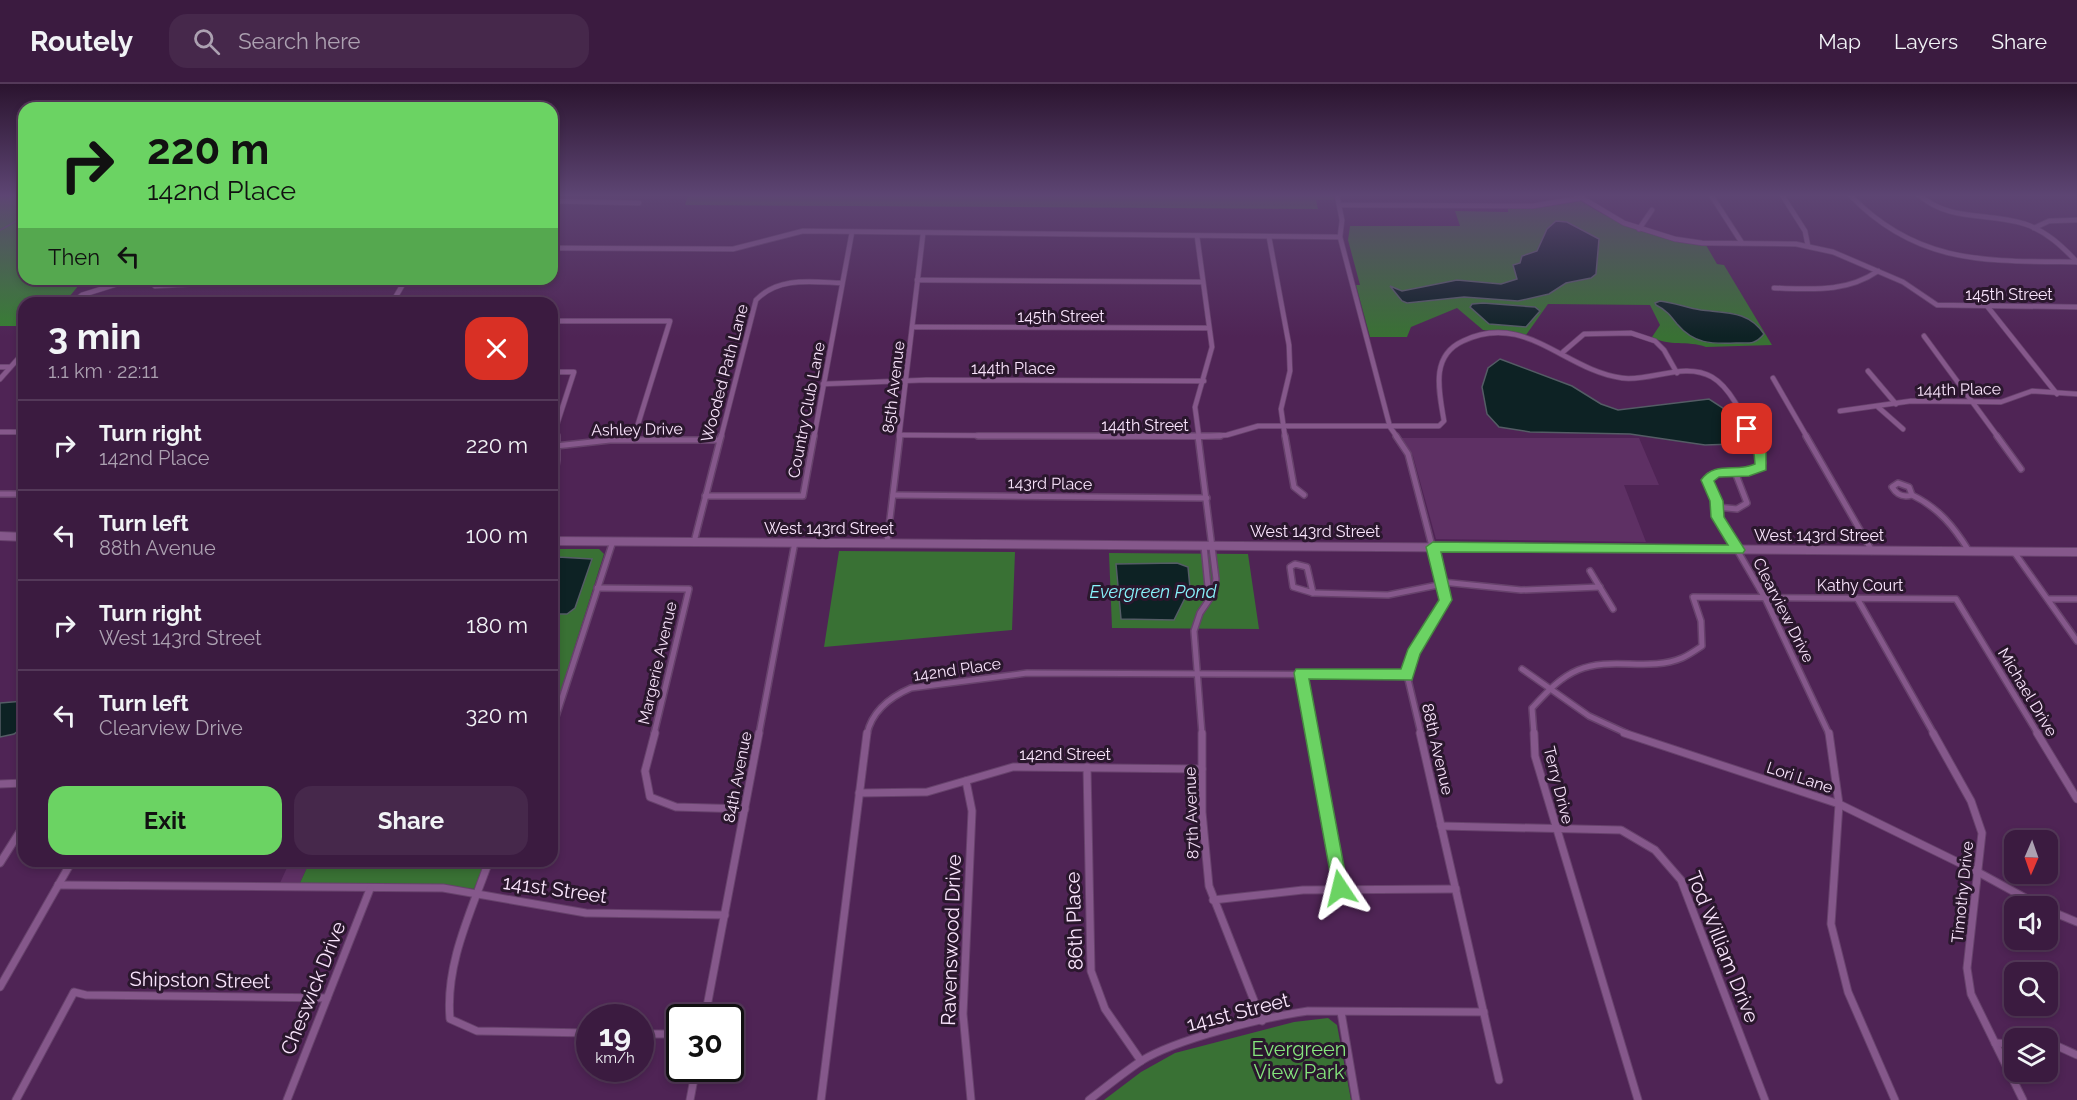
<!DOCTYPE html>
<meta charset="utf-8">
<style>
body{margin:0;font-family:Raleway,sans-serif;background:#46284b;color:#f1f3f6;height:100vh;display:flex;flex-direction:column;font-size:22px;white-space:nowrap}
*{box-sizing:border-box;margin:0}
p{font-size:20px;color:#aca1b1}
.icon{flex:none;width:33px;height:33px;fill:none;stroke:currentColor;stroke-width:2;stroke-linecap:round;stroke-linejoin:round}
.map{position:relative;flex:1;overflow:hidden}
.side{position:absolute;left:18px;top:213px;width:540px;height:570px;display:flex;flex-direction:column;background:#3b1b40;border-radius:18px;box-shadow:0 3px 9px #0003,0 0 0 2px #543959}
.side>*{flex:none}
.guide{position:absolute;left:18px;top:18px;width:540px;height:183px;border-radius:18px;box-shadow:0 3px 9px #0003,0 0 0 2px #543959;background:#6bd363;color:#111;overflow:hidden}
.needle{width:39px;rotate:182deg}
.fabs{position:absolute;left:2004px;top:746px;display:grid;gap:12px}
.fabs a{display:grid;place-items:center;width:54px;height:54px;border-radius:12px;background:#3b1b40;box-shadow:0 3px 9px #0003,0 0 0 2px #543959;font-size:30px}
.speed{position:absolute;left:576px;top:920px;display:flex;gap:12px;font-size:30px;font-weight:700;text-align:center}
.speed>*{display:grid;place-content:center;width:78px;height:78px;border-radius:50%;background:#3b1b40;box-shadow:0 3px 9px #0003,0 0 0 2px #543959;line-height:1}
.speed small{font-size:15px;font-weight:400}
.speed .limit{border:3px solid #111;border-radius:9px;background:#fff;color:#111}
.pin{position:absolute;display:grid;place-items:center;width:51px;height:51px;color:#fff;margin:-26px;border-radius:12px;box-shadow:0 3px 9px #0006}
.me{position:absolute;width:66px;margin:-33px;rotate:350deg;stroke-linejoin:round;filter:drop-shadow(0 0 4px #0008)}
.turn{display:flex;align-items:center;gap:21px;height:126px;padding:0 30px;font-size:27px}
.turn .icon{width:78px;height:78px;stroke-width:2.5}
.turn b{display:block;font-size:42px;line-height:51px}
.then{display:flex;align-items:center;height:57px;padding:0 30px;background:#0003;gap:12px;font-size:22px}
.round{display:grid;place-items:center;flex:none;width:63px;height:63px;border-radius:18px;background:#46284b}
.head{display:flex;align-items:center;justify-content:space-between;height:102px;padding:0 30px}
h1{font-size:36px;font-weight:700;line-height:45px}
.action{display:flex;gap:12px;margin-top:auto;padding:12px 30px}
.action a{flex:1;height:69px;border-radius:18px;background:#6bd363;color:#111;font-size:24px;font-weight:700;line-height:69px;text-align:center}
.action a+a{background:#46284b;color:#f1f3f6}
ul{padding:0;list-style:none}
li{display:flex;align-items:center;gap:18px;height:90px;padding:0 30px;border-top:2px solid #543959}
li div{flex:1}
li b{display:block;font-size:22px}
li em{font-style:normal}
header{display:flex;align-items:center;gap:36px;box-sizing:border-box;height:84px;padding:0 30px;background:#3b1b40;border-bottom:2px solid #543959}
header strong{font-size:28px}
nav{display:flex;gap:33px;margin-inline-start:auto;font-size:21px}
.search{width:420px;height:54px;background:#46284b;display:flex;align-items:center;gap:15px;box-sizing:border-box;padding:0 21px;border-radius:18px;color:#aca1b1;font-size:22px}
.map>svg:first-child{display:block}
.built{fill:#5e3064}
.green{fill:#397134}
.forest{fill:#368131}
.water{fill:#0d2224;stroke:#545c65;stroke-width:1.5}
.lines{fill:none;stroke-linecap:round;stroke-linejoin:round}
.stream{stroke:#545c65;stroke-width:1.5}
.minor-far2-casing{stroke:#67426c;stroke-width:6}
.minor-far1-casing{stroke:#67426c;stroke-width:8}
.minor-casing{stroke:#67426c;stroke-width:9}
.secondary-casing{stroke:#67426c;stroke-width:10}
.minor-far2{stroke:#85588b;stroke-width:4.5}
.minor-far1{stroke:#85588b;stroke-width:5}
.minor{stroke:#85588b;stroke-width:7}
.secondary{stroke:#85588b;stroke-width:8}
.route{fill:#6bd363;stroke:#468940;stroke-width:1.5}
.labels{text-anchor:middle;stroke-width:6;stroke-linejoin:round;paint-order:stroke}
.street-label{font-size:16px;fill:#fae5fd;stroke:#2a172d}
.water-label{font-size:18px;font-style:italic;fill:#88f3fc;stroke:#2a172d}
.near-street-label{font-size:20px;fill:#fae5fd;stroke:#2a172d}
.near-park-label{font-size:20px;fill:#85e57d;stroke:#2a172d}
</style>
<header>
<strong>Routely</strong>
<div class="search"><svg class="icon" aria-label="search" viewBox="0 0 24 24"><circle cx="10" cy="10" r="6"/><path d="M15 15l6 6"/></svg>Search here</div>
<nav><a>Map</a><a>Layers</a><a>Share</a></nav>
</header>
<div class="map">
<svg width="2077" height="1016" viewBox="0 0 2077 1016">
<rect width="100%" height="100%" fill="#4f2455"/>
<!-- built -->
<g class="built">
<path d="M1401,354H1639L1659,401H1624L1646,458L1436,455L1413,372Z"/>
<path d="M290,777H310L300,799H280Z"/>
</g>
<!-- green -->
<g class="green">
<path d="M688,111H1333L1334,116H1316L1318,125L685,121Z"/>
<path d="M1581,117C1620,143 1660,155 1706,161L1717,180L1724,181L1772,261L1706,263C1687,256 1669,263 1652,253L1660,241L1650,221L1548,220L1526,251L1483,246L1457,224L1411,243L1407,253H1370L1356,201H1360L1348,156L1350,142H1460L1455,127L1508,128V124L1544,123Z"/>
<path d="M552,465H599L604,470L552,635Z"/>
<path d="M839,467L1015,468L1012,546L824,563Z"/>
<path d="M1109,469L1248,470L1259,545L1112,544Z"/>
<path d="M310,777H486L474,805L450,802L300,799Z"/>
<path d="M1328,934L1337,941L1351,1016H1104L1141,988L1175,969L1294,938Z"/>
</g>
<!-- forest -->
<path class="forest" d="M0,111H24V195H84L64,219H24V242H0Z"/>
<!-- water -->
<g class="water">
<path d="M1556,137L1567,138L1599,155L1596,190L1591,194L1566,199L1549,210L1518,217L1464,213L1407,219L1402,217L1390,202L1402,207L1457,196L1501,200L1517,195L1513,181L1520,179L1522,172L1537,167L1547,145Z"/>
<path d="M1660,217C1676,219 1687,224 1701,226C1727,229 1749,227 1764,250C1755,261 1749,259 1736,259C1711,260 1694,260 1677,240C1670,231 1666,226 1656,221L1655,219Z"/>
<path d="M1483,219L1535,223L1540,227L1526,243L1489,240L1470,223L1472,220Z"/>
<path d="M1500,275L1572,302L1601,320L1618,326L1709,315L1726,326L1742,355L1735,360L1705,361L1630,350L1530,348L1499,343L1487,330L1482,303L1488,284Z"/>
<path d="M558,473L592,475L575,524L567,530H552V475Z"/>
<path d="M1177,479L1188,483L1190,504L1174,536L1121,535L1116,480Z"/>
<path d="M24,617V642L14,650L0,653V619Z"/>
</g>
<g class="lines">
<!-- stream -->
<path class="stream" d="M0,146L24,133"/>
<!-- minor-far2 casing -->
<g class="minor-far2-casing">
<g id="minor-far2">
<path d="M1337,111L1342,136L1340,153L1390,343L1397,353"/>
<path d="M1577,111L1624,139L1675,155L1702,159L1796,160L1833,168L1903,198L1937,221L2077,223"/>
<path d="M1711,111L1742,159"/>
<path d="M1782,111L1805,147L1808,162"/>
<path d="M1850,111C1917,181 1987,177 2077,178"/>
<path d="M1919,111C1950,138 1988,128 2025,140C2046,147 2062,162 2077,178"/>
<path d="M552,117L639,119"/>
<path d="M1340,121L1533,122L1580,114"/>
<path d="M2034,144L2049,137L2077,136"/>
<path d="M1639,145L1652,126"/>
<path d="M1197,152L1212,263L1195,323L1199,353"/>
<path d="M1269,153L1289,261L1290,287L1281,325L1285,353"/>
<path d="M552,164L733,165L803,147L1340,153"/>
<path d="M147,195L155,202L190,200"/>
<path d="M917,196L1203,198"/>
<path d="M1774,204C1811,205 1846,209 1878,187"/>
<path d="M72,219L82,211L133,195"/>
<path d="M392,219L406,195"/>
<path d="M1987,222L2057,310"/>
<path d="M552,237H670L634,353"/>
<path d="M913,243L1209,244"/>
<path d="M1924,252L1998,353"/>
<path d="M1563,268L1584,250L1631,249L1655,257L1664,266L1677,289"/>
<path d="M0,283H10"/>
<path d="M1868,287L1896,320"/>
<path d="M552,288H574L557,340V353"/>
<path d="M1773,294L1807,353"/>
<path d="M0,295L24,268"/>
<path d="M823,300L926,296L1204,297"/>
<path d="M1878,323L1903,345"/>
<path d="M1840,327L1911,317L2001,318L2032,307L2077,310"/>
<path d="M0,348H24"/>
<path d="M899,351L1199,353L1227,351L1258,342H1439L1444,337C1439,307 1430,272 1463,257C1525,227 1564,286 1622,294C1651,298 1684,277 1712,293C1731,304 1744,334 1753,353"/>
<path d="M721,353L756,216C779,192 812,198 842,199"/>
<path d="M814,353L852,148"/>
<path d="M899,353L923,150"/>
</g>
</g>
<!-- minor-far1 casing -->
<g class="minor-far1-casing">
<g id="minor-far1">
<path d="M978,352H1220"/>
<path d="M1198,352L1216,495L1213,510L1200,529L1194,547L1202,650"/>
<path d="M1285,352L1294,403L1304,411"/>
<path d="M1396,352L1408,370L1446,516L1413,569L1407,591L1421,650"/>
<path d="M1752,352L1763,379C1749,396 1727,384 1709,392L1708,399L1717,417L1718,433L1765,514L1829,650"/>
<path d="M1806,352L1872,467"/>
<path d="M1997,352L2021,385"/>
<path d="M633,356L634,352"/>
<path d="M556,362L610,356H719"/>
<path d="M1898,399L1909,403L1912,411C1903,414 1897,411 1892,403Z"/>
<path d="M552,405L557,376V352"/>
<path d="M0,410H24"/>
<path d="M893,411L1207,414"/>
<path d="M1912,411C1939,424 1954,443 1969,467"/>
<path d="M705,412H803L814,352"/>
<path d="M1717,423L1737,425L1747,419L1735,388"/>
<path d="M694,458L721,352"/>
<path d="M887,459L900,352"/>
<path d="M1204,462L1209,513"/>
<path d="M2014,468L2077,557"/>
<path d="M1295,480L1307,483L1313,509L1293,503L1290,483Z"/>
<path d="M1590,487L1613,525"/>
<path d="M1442,498L1521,506L1600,503"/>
<path d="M597,504L689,505L654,650"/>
<path d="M1313,509L1388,511L1443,500"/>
<path d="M1857,514L1934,650"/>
<path d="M2048,515H2077"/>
<path d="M1522,585L1589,632L1628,650"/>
<path d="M1301,589L1312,650"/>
<path d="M552,645L613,457"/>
<path d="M759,650L795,458"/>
<path d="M867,650C872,627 890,613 911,604L1027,589L1407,591"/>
<path d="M1534,650L1532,624C1546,609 1559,594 1578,586C1611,572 1649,588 1682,574C1689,571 1696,566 1702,562L1701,537L1693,513L1956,515L2038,650"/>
</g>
</g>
<!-- minor casing -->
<g class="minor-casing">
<g id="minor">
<path d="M655,649L645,687L650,713L676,723L745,725"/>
<path d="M1202,649V728L1209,802L1262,937"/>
<path d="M1312,649L1339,804"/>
<path d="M1420,649L1499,996"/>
<path d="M1534,649L1535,672L1638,1016"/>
<path d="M1624,649L1839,720L1976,787L2040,822"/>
<path d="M1829,649L1839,720L1831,840L1848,908L1895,1016"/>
<path d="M1933,649L1971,717L1982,749L1967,884L1971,910L2023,1016"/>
<path d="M2037,649L2077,715"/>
<path d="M1087,683L1091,887L1105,925L1141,977"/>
<path d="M966,697L972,727L963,930L971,1016"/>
<path d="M0,700L24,699"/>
<path d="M859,709L927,708L1013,683L1202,685"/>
<path d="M1441,742L1621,746L1655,766L1681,796L1765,1016"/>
<path d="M489,777C471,828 445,880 450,935L477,947L590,949"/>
<path d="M0,779L24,741"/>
<path d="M58,801L443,804L586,829L725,831"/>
<path d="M1213,816L1303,806L1456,805"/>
<path d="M2048,826L2077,838"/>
<path d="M0,903L72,777"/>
<path d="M1341,928L1356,1016"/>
<path d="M705,933L759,649"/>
<path d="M640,950H680"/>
<path d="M1995,959L2014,960"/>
<path d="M2048,961H2055L2077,971"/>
<path d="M16,1016L74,908L86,911L327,914"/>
<path d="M287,1016L370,805"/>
<path d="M690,1016L696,984"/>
<path d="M821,1016L867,649"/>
<path d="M1089,1016C1106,1003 1123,989 1141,977C1176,955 1266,933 1308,927L1484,928"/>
</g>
</g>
<!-- secondary casing -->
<g class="secondary-casing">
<g id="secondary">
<path d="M0,452L24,453"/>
<path d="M552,457L2077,468"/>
</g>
</g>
<!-- minor-far2 -->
<use href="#minor-far2" class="minor-far2"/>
<!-- minor-far1 -->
<use href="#minor-far1" class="minor-far1"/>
<!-- minor -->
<use href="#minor" class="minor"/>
<!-- secondary -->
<use href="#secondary" class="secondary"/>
</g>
<!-- sky -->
<linearGradient id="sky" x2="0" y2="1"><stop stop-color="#2b142f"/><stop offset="0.44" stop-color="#5d4573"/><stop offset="1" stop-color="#5d4573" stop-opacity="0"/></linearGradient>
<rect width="2077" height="253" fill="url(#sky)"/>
<!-- route -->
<path class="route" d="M1747,341L1751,342L1766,369V386L1749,392L1719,393L1714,397L1723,417L1724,433L1745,466L1743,469L1441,468L1452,516L1420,570L1412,596L1309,595L1348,804L1345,810L1340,812L1334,810L1294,589L1296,585H1401L1408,565L1439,516L1426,463L1433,458L1728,461L1711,433L1710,417L1701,396C1715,376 1736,389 1755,380L1754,369L1741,345Z"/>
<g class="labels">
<!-- street labels -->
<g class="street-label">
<text x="2009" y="216">145th Street</text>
<text x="1061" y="238">145th Street</text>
<text x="1013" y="290">144th Place</text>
<text transform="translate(724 289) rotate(-75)" y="6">Wooded Path Lane</text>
<text transform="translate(893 303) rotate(-83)" y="6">85th Avenue</text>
<text transform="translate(1959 305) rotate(-1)" y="6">144th Place</text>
<text transform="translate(806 326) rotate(-79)" y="6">Country Club Lane</text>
<text x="1145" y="347">144th Street</text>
<text transform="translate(637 345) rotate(-1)" y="6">Ashley Drive</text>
<text transform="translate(1050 399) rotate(1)" y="6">143rd Place</text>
<text x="829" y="450">West 143rd Street</text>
<text x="1315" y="453">West 143rd Street</text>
<text x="1819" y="457">West 143rd Street</text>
<text x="1860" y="507">Kathy Court</text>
<text transform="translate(1784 526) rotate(63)" y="6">Clearview Drive</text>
<text transform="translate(657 579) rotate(-77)" y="6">Margerie Avenue</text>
<text transform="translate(957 585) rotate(-8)" y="6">142nd Place</text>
<text transform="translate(2028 608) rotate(59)" y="6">Michael Drive</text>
<text transform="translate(1438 665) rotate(77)" y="6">88th Avenue</text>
<text x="1065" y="676">142nd Street</text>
<text transform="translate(737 693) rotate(-79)" y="6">84th Avenue</text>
<text transform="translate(1800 693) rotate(18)" y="6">Lori Lane</text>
<text transform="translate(1559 701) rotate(76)" y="6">Terry Drive</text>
<text transform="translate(1191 729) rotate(-92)" y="6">87th Avenue</text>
<text transform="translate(1962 808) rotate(-84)" y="6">Timothy Drive</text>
</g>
<!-- water labels -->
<g class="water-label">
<text x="1153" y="514">Evergreen Pond</text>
</g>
<!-- near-street labels -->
<g class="near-street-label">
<text transform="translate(555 805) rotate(8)" y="7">141st Street</text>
<text transform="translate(1074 837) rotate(-92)" y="7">86th Place</text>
<text transform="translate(951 856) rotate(-88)" y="7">Ravenswood Drive</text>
<text transform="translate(1723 863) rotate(68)" y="7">Tod William Drive</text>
<text transform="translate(200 896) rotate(1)" y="7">Shipston Street</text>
<text transform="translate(313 904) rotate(-68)" y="7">Cheswick Drive</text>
<text transform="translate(1238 928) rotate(-14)" y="7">141st Street</text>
</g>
<!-- near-park labels -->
<g class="near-park-label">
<text x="1299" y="972">Evergreen<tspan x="1299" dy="23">View Park</tspan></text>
</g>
</g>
</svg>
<div class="fabs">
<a><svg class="needle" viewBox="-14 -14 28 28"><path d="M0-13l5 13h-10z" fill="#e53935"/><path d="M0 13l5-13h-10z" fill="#aca1b1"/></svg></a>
<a><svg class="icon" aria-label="sound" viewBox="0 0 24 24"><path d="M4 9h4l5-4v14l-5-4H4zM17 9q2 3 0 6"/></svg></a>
<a><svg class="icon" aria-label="search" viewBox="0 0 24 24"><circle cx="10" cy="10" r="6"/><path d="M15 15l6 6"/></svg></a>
<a><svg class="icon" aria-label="layers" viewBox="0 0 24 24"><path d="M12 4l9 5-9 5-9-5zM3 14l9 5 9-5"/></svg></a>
</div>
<div class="speed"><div>19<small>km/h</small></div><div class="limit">30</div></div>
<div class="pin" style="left:1747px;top:345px;background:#d93025"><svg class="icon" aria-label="arrive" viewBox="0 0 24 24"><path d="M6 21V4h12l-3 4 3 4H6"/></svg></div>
<svg class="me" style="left:1340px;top:804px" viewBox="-20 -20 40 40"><path d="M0-17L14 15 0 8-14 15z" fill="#6bd363" stroke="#fff" stroke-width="4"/></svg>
<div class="guide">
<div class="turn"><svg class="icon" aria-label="right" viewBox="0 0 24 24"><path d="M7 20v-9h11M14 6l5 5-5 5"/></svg><div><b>220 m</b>142nd Place</div></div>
<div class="then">Then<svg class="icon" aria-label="left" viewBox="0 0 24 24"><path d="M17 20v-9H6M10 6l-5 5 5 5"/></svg></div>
</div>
<section class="side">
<div class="head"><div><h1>3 min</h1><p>1.1 km · 22:11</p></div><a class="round" style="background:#d93025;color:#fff"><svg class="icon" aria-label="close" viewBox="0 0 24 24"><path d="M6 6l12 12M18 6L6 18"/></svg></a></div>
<ul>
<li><svg class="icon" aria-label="right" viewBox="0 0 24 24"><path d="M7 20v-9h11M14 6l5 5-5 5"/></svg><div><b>Turn right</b><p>142nd Place</p></div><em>220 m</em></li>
<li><svg class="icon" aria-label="left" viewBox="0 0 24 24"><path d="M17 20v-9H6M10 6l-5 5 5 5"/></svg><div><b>Turn left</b><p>88th Avenue</p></div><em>100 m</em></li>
<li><svg class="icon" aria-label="right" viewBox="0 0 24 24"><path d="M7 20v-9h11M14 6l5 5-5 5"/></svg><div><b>Turn right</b><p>West 143rd Street</p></div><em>180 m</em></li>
<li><svg class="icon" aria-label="left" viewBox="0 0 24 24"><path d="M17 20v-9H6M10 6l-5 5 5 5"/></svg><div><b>Turn left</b><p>Clearview Drive</p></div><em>320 m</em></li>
</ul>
<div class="action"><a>Exit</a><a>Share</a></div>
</section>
</div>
